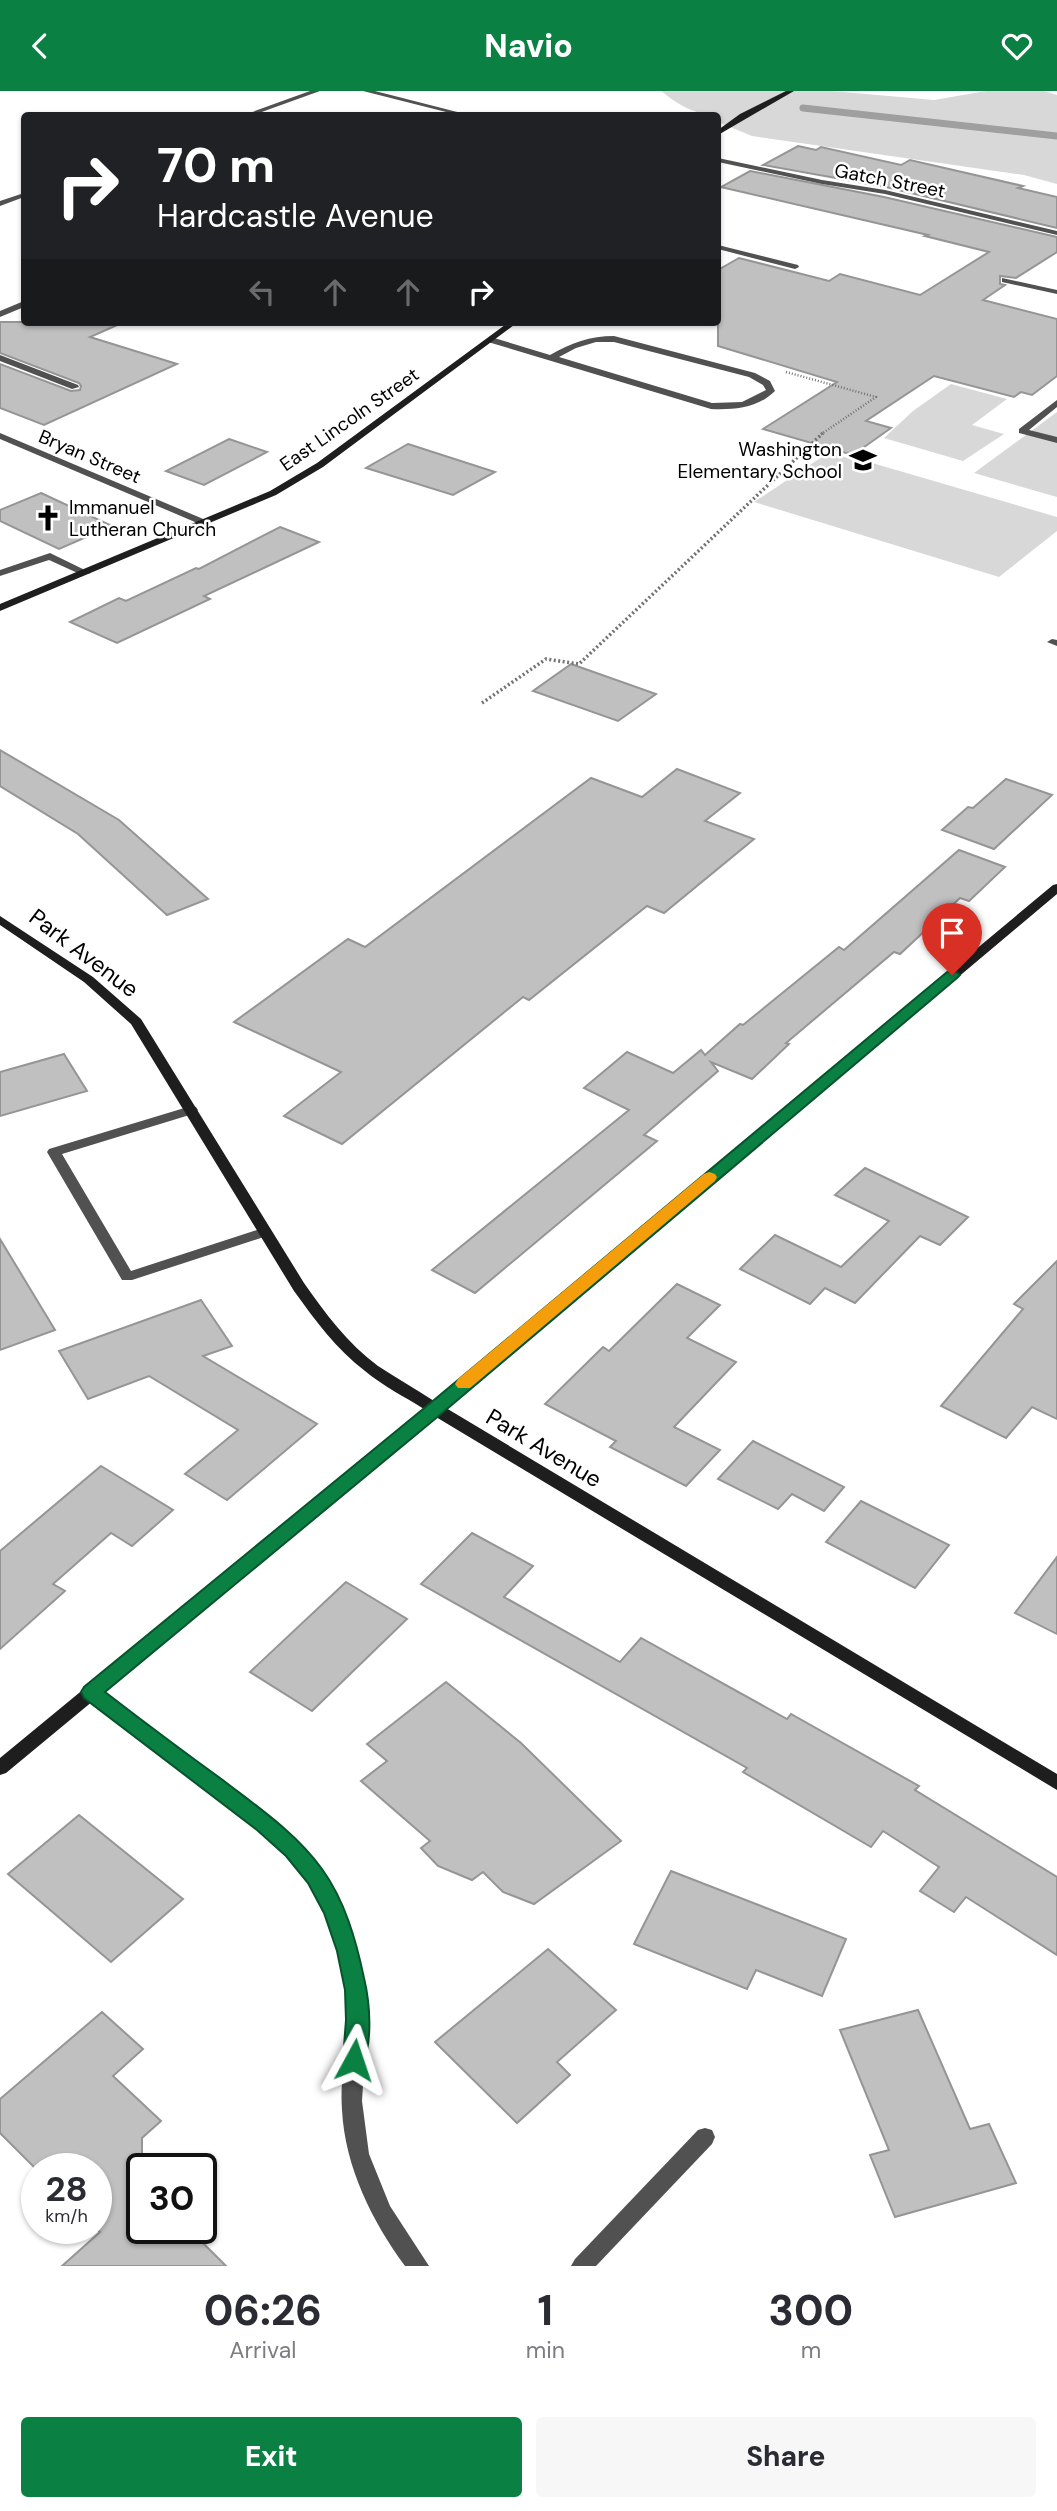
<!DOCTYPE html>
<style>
body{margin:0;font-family:"DM Sans",sans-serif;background:#f7f7f7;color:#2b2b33;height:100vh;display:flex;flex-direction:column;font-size:26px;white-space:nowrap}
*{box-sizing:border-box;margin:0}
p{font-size:23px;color:#7c7c81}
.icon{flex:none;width:38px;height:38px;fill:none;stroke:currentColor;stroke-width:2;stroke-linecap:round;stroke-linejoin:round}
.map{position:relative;height:2175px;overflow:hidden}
.details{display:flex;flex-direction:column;background:#fff;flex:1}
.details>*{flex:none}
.hud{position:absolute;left:21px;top:21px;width:700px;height:214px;border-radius:7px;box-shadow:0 2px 5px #0004;background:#202124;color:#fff;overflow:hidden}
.speed{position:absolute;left:21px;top:2062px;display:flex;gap:14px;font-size:35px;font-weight:700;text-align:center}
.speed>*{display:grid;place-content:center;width:91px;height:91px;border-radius:50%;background:#fff;box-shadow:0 2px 5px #0004;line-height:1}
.speed small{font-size:18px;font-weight:400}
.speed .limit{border:4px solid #111;border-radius:10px;background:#fff;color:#111}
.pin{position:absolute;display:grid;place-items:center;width:60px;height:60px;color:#fff;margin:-72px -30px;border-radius:50% 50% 50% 0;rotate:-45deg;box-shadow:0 0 7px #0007}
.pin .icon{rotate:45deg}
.me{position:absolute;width:77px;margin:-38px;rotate:5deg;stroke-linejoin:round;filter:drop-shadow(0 0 5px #0008)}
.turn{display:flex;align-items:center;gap:24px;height:147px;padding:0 21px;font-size:32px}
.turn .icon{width:91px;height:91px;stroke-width:2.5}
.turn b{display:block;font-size:49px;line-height:60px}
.lanes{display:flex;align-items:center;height:66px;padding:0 21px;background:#0003;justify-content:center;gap:35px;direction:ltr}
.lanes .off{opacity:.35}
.eta{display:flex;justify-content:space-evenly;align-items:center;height:119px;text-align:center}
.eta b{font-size:42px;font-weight:800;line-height:49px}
.button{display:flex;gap:14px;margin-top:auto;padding:14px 21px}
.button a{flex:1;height:80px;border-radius:7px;background:#0b8043;color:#fff;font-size:28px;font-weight:800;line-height:80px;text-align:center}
.button a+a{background:#f7f7f7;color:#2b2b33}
header{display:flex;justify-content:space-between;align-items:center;height:91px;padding:0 21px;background:#0b8043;color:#fff;font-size:32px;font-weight:800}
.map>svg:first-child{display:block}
.green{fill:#d8d8d8}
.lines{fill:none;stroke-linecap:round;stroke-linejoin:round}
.stream{stroke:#9f9f9f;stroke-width:7}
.building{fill:#c0c0c0;stroke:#959595;stroke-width:2}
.path-far1{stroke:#737373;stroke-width:2.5;stroke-dasharray:1 2;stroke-linecap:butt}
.path{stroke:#737373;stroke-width:3.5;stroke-dasharray:2 2.5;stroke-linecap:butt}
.lane{fill:#515151;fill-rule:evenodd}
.street{fill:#515151;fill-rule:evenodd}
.secondary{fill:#1e1e1e;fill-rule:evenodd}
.route{fill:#0b8043;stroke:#07532c;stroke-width:2}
.slow{fill:#f59e0b}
.labels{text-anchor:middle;stroke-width:5;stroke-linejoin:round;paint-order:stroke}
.far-street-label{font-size:19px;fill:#000;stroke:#fff}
.far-poi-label{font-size:19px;fill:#000;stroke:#fff;text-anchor:end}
.street-label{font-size:23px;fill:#000;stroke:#fff}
</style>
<header><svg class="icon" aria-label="back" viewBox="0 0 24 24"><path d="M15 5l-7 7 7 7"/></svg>Navio<svg class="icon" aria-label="heart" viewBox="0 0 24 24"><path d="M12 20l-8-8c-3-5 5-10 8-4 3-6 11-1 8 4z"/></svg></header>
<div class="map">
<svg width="1057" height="2175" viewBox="0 0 1057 2175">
<rect width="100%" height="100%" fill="#fff"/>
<!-- green -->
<g class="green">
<path d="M661,0H832L934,9L986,0H1044L1057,4V93L1024,84L752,45L718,31V24C694,24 679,14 661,0Z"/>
<path d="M951,293L1007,308L972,334L1004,343L963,370L884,347L913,320Z"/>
<path d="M1057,321V406L974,382Z"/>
<path d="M831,360L1057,426V440L999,486L754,411Z"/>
</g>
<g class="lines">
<!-- stream -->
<path class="stream" d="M803,17L1057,45"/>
</g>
<!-- building -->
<g class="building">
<path d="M798,55L816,59L821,56L901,74L910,69L1023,95L1018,97L1057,106V137L886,96L763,74Z"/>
<path d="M750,80L884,106L1057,146V161L1016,187L1000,185V193L1005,194L983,209L1057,228V285L1032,304L1021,301L1014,306L934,285L866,330L891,337L853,364L763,338L837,291L718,255V179L739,167L829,190L840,183L920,204L989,161L925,145L928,144L721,96Z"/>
<path d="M0,231H124L90,246L177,273L44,334L0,317V273L71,300L80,299L81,295L79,292L0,262Z"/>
<path d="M229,348L267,361L204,394L166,380Z"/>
<path d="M408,353L495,381L453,404L366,377Z"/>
<path d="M41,402L112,435L59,458L0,430V419Z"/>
<path d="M280,436L319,451L204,505L210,508L117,552L70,531L119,507L126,510L196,477L199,478Z"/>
<path d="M571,573L656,603L618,630L533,600Z"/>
<path d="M0,659L119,729L208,808L167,824L78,743L0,695Z"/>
<path d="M677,678L740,702L705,730L754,748L664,822L647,815L529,909L523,906L342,1053L284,1025L341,981L234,931L348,848L365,856L591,687L642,706Z"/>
<path d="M1006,688L1052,704L994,758L942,739L968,716L973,717Z"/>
<path d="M959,759L1005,776L969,810L960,807L900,863L894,861L786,952L789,953L752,988L711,971L718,980L644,1044L657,1050L475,1202L432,1179L629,1019L584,997L627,961L673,982L701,959L705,964L740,933L743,934L839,856L844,859Z"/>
<path d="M64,963L87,1000L0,1025V981Z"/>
<path d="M865,1077L968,1126L940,1154L920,1145L855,1212L825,1197L810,1213L740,1178L775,1144L841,1176L889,1130L835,1104Z"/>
<path d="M0,1148L55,1239L0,1259Z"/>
<path d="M1057,1170V1328L1032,1316L1006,1347L941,1315L1023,1218L1014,1213Z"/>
<path d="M677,1193L720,1214L687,1247L736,1271L674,1336L720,1359L686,1395L610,1356L616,1350L545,1313L603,1256L609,1260Z"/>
<path d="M201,1209L232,1255L203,1265L317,1333L227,1409L185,1383L238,1339L149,1285L88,1308L59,1260Z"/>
<path d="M753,1350L844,1396L824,1420L792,1403L778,1418L718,1388Z"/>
<path d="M101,1375L173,1419L132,1455L111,1442L53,1493L65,1500L0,1558V1460Z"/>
<path d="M861,1410L949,1454L915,1497L826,1451Z"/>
<path d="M472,1442L533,1475L504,1506L620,1571L641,1547L787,1628L791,1623L919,1695L915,1699L1057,1786V1864L966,1806L954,1821L920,1800L939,1776L883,1740L871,1756L743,1681L747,1677L421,1493Z"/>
<path d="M1057,1466V1543L1015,1522Z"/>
<path d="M346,1491L407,1528L312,1620L250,1581Z"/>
<path d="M446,1591L521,1652L621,1750L534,1813L503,1801L483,1781L472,1789L438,1775L421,1757L430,1750L361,1690L387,1670L367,1653Z"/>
<path d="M79,1724L183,1808L111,1871L8,1783Z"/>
<path d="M671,1780L846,1848L822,1905L756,1879L747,1898L634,1853Z"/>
<path d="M548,1858L616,1919L557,1971L570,1984L517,2032L435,1951Z"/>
<path d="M918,1919L970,2038L989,2033L1016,2092L895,2126L870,2064L889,2059L840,1939Z"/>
<path d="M102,1921L143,1958L113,1985L161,2030L142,2047V2137H188L226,2175H62L100,2141L96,2138V2077H35L0,2042V2008Z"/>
</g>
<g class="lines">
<!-- path-far1 -->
<path class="path-far1" d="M786,281L876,306L820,344"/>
<!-- path -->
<path class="path" d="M482,612L546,568L579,573L823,342"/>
<!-- lane -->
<g class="lane">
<path d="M718,154L798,174L799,176L795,178L718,158Z"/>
<path d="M1002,187L1057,199V203L1002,191Z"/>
<path d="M491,246L550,264C571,252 590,245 614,245L755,282L770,290L775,300C758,317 734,319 711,318L488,251L487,249ZM596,251H614L749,286L763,294L766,299L742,311L712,312L559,266L576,257Z"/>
<path d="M0,264L78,294L79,296L72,298L0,270Z"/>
<path d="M1057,309V316L1029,339L1057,346V352L1019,342V338Z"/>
<path d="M50,462L91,482L82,484L49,469L0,485V479Z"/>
<path d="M1052,548L1057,549V555L1047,551Z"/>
<path d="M191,1015L196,1016L198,1019L196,1022L62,1063L131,1180L260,1138H270L272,1141L270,1144L132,1189H122L47,1061L49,1058Z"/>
</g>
<!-- street -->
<g class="street">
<path d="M310,0H320L253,24H244Z"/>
<path d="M363,0H375L469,24H458Z"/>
<path d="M718,67L822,89L885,99L1057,140V144L885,103L822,93L718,71Z"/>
<path d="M24,102V106L0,115V110Z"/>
<path d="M24,210V216L0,226V220Z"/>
<path d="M0,342L208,430L210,432L202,434L0,348Z"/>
<path d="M91,1594L97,1596L275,1731L312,1767L332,1796L351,1837L365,1894L367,1932L362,2010L369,2063L390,2115L429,2175H405C372,2130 345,2076 342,2019C340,1993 345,1966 347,1940C350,1894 340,1846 318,1806C292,1758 245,1729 203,1697C164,1667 124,1636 85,1606L82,1601L85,1596Z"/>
<path d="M705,2037L712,2039L715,2046L712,2053L596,2175H571L575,2168L698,2039Z"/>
</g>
<!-- secondary -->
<g class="secondary">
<path d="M786,0H794L718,44V39L740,23Z"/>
<path d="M509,231H518L323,376L276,404L0,520V513L270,400L317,372Z"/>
<path d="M1057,793V803L446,1317L1057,1683V1699L436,1326L6,1682L0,1684V1667L424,1318C405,1306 383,1295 365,1280C336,1258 315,1229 294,1200L131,933L84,891L0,834V825L93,886L141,928L304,1192C325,1222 348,1253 378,1275C396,1287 416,1298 434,1310L1053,794Z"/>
</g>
</g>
<!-- route -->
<path class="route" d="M952,879L957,881L960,884L957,887L441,1323L105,1601C144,1631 184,1661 224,1690C259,1717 296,1742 322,1778C345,1810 356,1849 364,1887C370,1912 373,1951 362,1976L354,1979L346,1976L343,1969L346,1929L345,1899L337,1860L324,1822L308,1792L286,1765L257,1739L84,1607L81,1601L84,1596L428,1314L947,881Z"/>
<!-- slow -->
<path class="slow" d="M709,1081L715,1083L717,1086L715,1090L470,1297H458L455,1293L458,1288L704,1083Z"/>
<!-- icons -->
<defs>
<g id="school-bare" transform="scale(2.1)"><path d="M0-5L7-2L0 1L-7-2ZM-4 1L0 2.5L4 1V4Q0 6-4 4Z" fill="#000" stroke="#fff" stroke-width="2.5" paint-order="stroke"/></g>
<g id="church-bare" transform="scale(2.1)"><path d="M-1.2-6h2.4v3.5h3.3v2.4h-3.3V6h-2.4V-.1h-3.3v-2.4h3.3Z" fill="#000" stroke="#fff" stroke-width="2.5" paint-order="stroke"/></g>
</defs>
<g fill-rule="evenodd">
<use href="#school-bare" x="863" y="369"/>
<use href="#church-bare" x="48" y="427"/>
</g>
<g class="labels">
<!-- far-street labels -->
<g class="far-street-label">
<text transform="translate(890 89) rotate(11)" y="7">Gatch Street</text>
<text transform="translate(349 328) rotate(-35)" y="7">East Lincoln Street</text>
<text transform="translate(90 365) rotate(23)" y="7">Bryan Street</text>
</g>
<!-- far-poi labels -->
<g class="far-poi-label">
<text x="842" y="365">Washington<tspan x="842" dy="22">Elementary School</tspan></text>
<text x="69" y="423" text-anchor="start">Immanuel<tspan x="69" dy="22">Lutheran Church</tspan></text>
</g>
<!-- street labels -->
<g class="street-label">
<text transform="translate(84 862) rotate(37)" y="8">Park Avenue</text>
<text transform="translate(544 1357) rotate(31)" y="8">Park Avenue</text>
</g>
</g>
</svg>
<div class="speed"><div>28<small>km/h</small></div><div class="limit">30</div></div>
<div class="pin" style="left:952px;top:884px;background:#d93025"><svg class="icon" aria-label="arrive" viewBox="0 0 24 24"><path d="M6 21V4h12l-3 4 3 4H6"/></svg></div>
<svg class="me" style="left:354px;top:1969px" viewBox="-20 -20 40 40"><path d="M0-17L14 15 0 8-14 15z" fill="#0b8043" stroke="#fff" stroke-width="4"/></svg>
<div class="hud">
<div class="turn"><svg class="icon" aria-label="right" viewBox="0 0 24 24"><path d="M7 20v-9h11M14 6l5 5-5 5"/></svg><div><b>70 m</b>Hardcastle Avenue</div></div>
<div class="lanes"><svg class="icon off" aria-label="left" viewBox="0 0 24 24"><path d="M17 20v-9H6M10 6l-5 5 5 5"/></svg><svg class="icon off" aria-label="ahead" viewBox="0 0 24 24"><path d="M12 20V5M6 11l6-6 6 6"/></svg><svg class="icon off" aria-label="ahead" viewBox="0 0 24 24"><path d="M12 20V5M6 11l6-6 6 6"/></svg><svg class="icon" aria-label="right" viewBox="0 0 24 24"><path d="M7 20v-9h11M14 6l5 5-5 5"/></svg></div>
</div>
</div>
<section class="details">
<div class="eta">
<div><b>06:26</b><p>Arrival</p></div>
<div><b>1</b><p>min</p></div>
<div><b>300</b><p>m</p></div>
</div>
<div class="button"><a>Exit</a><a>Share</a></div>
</section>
